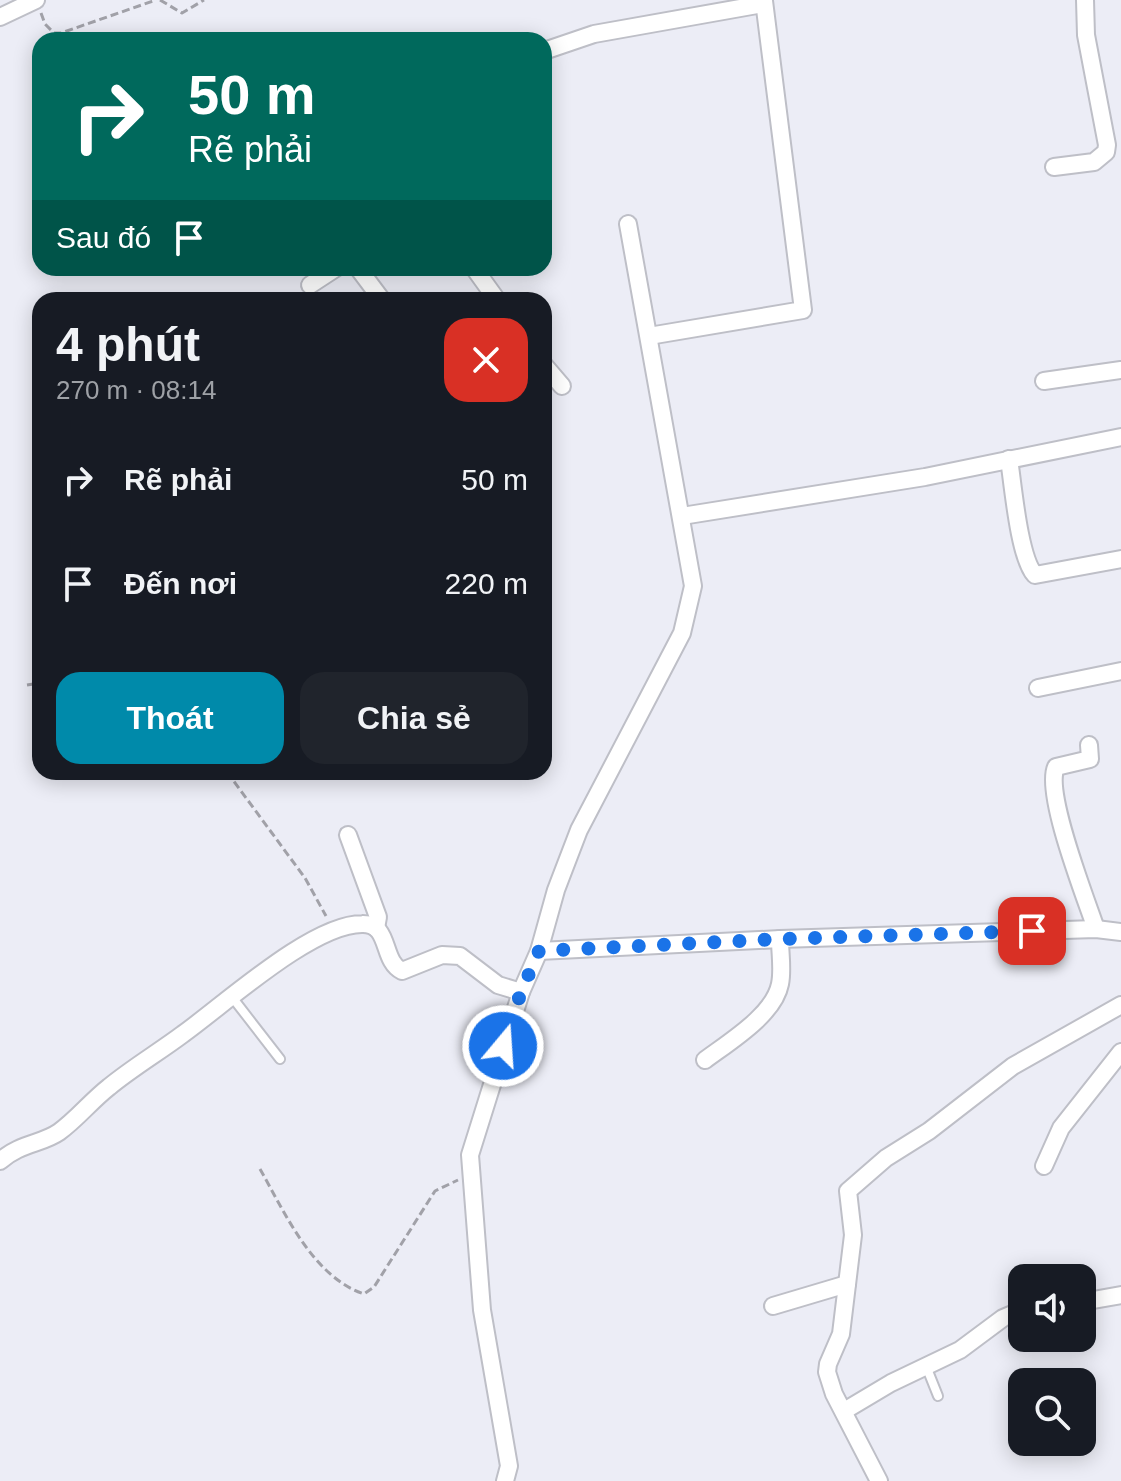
<!DOCTYPE html>
<html lang="vi">
<meta charset="utf-8">
<style>
body{margin:0;font-family:Arial,sans-serif;background:#20242c;color:#f1f3f6;height:100vh;display:flex;flex-direction:column;font-size:30px;white-space:nowrap}
*{box-sizing:border-box;margin:0}
p{font-size:26px;color:#9ea1a6}
.icon{flex:none;width:44px;height:44px;fill:none;stroke:currentColor;stroke-width:2;stroke-linecap:round;stroke-linejoin:round}
.map{position:relative;flex:1;overflow:hidden}
.details{position:absolute;left:32px;top:292px;width:520px;height:488px;display:flex;flex-direction:column;background:#171b24;border-radius:24px;box-shadow:0 4px 20px #0003}
.details>*{flex:none}
.hud{position:absolute;left:32px;top:32px;width:520px;height:244px;border-radius:24px;box-shadow:0 4px 20px #0003;background:#00695c;color:#fff;overflow:hidden}
.buttons{position:absolute;left:1008px;top:1264px;display:grid;gap:16px}
.buttons a{display:grid;place-items:center;width:88px;height:88px;border-radius:16px;background:#171b24;box-shadow:0 4px 20px #0003;font-size:40px}
.pin{position:absolute;display:grid;place-items:center;width:68px;height:68px;color:#fff;margin:-34px;border-radius:16px;box-shadow:0 4px 12px #0006}
.me{position:absolute;width:88px;margin:-44px;rotate:18deg;stroke-linejoin:round;filter:drop-shadow(0 0 6px #0008)}
.turn{display:flex;align-items:center;gap:28px;height:168px;padding:0 24px;font-size:36px}
.turn .icon{width:104px;height:104px;stroke-width:2.5}
.turn b{display:block;font-size:56px;line-height:68px}
.then{display:flex;align-items:center;height:76px;padding:0 24px;background:#0003;gap:16px;font-size:30px}
.round{display:grid;place-items:center;flex:none;width:84px;height:84px;border-radius:24px;background:#20242c}
.overview{display:flex;align-items:center;justify-content:space-between;height:136px;padding:0 24px}
h1{font-size:48px;font-weight:800;line-height:60px}
.primary-button{display:flex;gap:16px;margin-top:auto;padding:16px 24px}
.primary-button a{flex:1;height:92px;border-radius:24px;background:#008aaa;color:#fff;font-size:32px;font-weight:800;line-height:92px;text-align:center}
.primary-button a+a{background:#20242c;color:#f1f3f6}
ul{padding:0;list-style:none}
li{display:flex;align-items:center;gap:24px;height:104px;padding:0 24px}
li div{flex:1}
li b{display:block;font-size:30px}
li em{font-style:normal}
.map>svg:first-child{display:block}
.lines{fill:none;stroke-linecap:round;stroke-linejoin:round}
.service-casing{stroke:#bebfc7;stroke-width:12}
.minor-casing{stroke:#bebfc7;stroke-width:20}
.path{stroke:#a1a1a8;stroke-width:3;stroke-dasharray:8 4;stroke-linecap:butt}
.service{stroke:#fff;stroke-width:8}
.minor{stroke:#fff;stroke-width:16}
.route{stroke:#1a73e8;stroke-width:14;stroke-dasharray:0 25.2}
</style>
<div class="map">
<svg width="1121" height="1481" viewBox="0 0 1121 1481">
<rect width="100%" height="100%" fill="#ecedf6"/>
<g class="lines">
<!-- service casing -->
<g class="service-casing">
<g id="service">
<path d="M232,997L280,1059"/>
<path d="M926,1366L938,1396"/>
</g>
</g>
<!-- minor casing -->
<g class="minor-casing">
<g id="minor">
<path d="M0,17L36,0"/>
<path d="M544,51L594,34L757,5L764,0"/>
<path d="M1054,167L1094,162L1106,152L1107,145L1086,35L1085,0"/>
<path d="M358,268L382,300"/>
<path d="M474,268L497,300"/>
<path d="M310,285L336,268"/>
<path d="M649,336L803,310L764,1"/>
<path d="M544,365L562,386"/>
<path d="M1044,381L1121,370"/>
<path d="M1009,459C1013,485 1019,558 1035,575L1121,559"/>
<path d="M682,516L925,477L1121,437"/>
<path d="M1038,688L1121,671"/>
<path d="M1089,745L1090,759L1056,767C1044,793 1086,899 1096,929"/>
<path d="M348,835L378,917L376,928"/>
<path d="M539,951L780,939L1096,929L1121,932"/>
<path d="M705,1060C729,1042 774,1015 780,984C783,970 780,954 780,939"/>
<path d="M0,1161C20,1143 42,1144 59,1132C77,1119 91,1101 109,1087C132,1068 159,1052 183,1034C225,1004 312,924 362,924C391,923 381,961 402,971L442,955L460,956L498,985L521,992"/>
<path d="M1044,1166L1061,1128L1121,1052"/>
<path d="M1082,1302L1121,1295"/>
<path d="M773,1306L847,1284"/>
<path d="M844,1411L891,1383L960,1350L1003,1318L1022,1310"/>
<path d="M505,1481L509,1466L482,1310L470,1155L521,992L539,951L556,890L579,830L682,633L693,586L628,224"/>
<path d="M879,1481L834,1394L827,1372L828,1364L841,1334L853,1235L848,1191L886,1158L929,1131L1013,1066L1121,1005"/>
</g>
</g>
<!-- path -->
<g class="path">
<path d="M160,0L182,13L204,0"/>
<path d="M41,13L45,24L54,33H61L156,0"/>
<path d="M27,685L40,683"/>
<path d="M227,772L305,878L326,916"/>
<path d="M260,1169C285,1213 313,1277 364,1294L374,1287L435,1191L458,1180"/>
</g>
<!-- service -->
<use href="#service" class="service"/>
<!-- minor -->
<use href="#minor" class="minor"/>
</g>
<g class="lines">
<!-- route -->
<path class="route" d="M503,1046L521,992L539,951L780,939L1032,931"/>
</g>
</svg>
<div class="buttons">
<a><svg class="icon" aria-label="sound" viewBox="0 0 24 24"><path d="M4 9h4l5-4v14l-5-4H4zM17 9q2 3 0 6"/></svg></a>
<a><svg class="icon" aria-label="search" viewBox="0 0 24 24"><circle cx="10" cy="10" r="6"/><path d="M15 15l6 6"/></svg></a>
</div>
<div class="pin" style="left:1032px;top:931px;background:#d93025"><svg class="icon" aria-label="arrive" viewBox="0 0 24 24"><path d="M6 21V4h12l-3 4 3 4H6"/></svg></div>
<svg class="me" style="left:503px;top:1046px" viewBox="-20 -20 40 40"><circle r="17" fill="#1a73e8" stroke="#fff" stroke-width="3"/><path d="M0-11L8 9 0 5-8 9z" fill="#fff"/></svg>
<div class="hud">
<div class="turn"><svg class="icon" aria-label="right" viewBox="0 0 24 24"><path d="M7 20v-9h11M14 6l5 5-5 5"/></svg><div><b>50 m</b>Rẽ phải</div></div>
<div class="then">Sau đó<svg class="icon" aria-label="arrive" viewBox="0 0 24 24"><path d="M6 21V4h12l-3 4 3 4H6"/></svg></div>
</div>
<section class="details">
<div class="overview"><div><h1>4 phút</h1><p>270 m · 08:14</p></div><a class="round" style="background:#d93025;color:#fff"><svg class="icon" aria-label="close" viewBox="0 0 24 24"><path d="M6 6l12 12M18 6L6 18"/></svg></a></div>
<ul>
<li><svg class="icon" aria-label="right" viewBox="0 0 24 24"><path d="M7 20v-9h11M14 6l5 5-5 5"/></svg><div><b>Rẽ phải</b></div><em>50 m</em></li>
<li><svg class="icon" aria-label="arrive" viewBox="0 0 24 24"><path d="M6 21V4h12l-3 4 3 4H6"/></svg><div><b>Đến nơi</b></div><em>220 m</em></li>
</ul>
<div class="primary-button"><a>Thoát</a><a>Chia sẻ</a></div>
</section>
</div>
